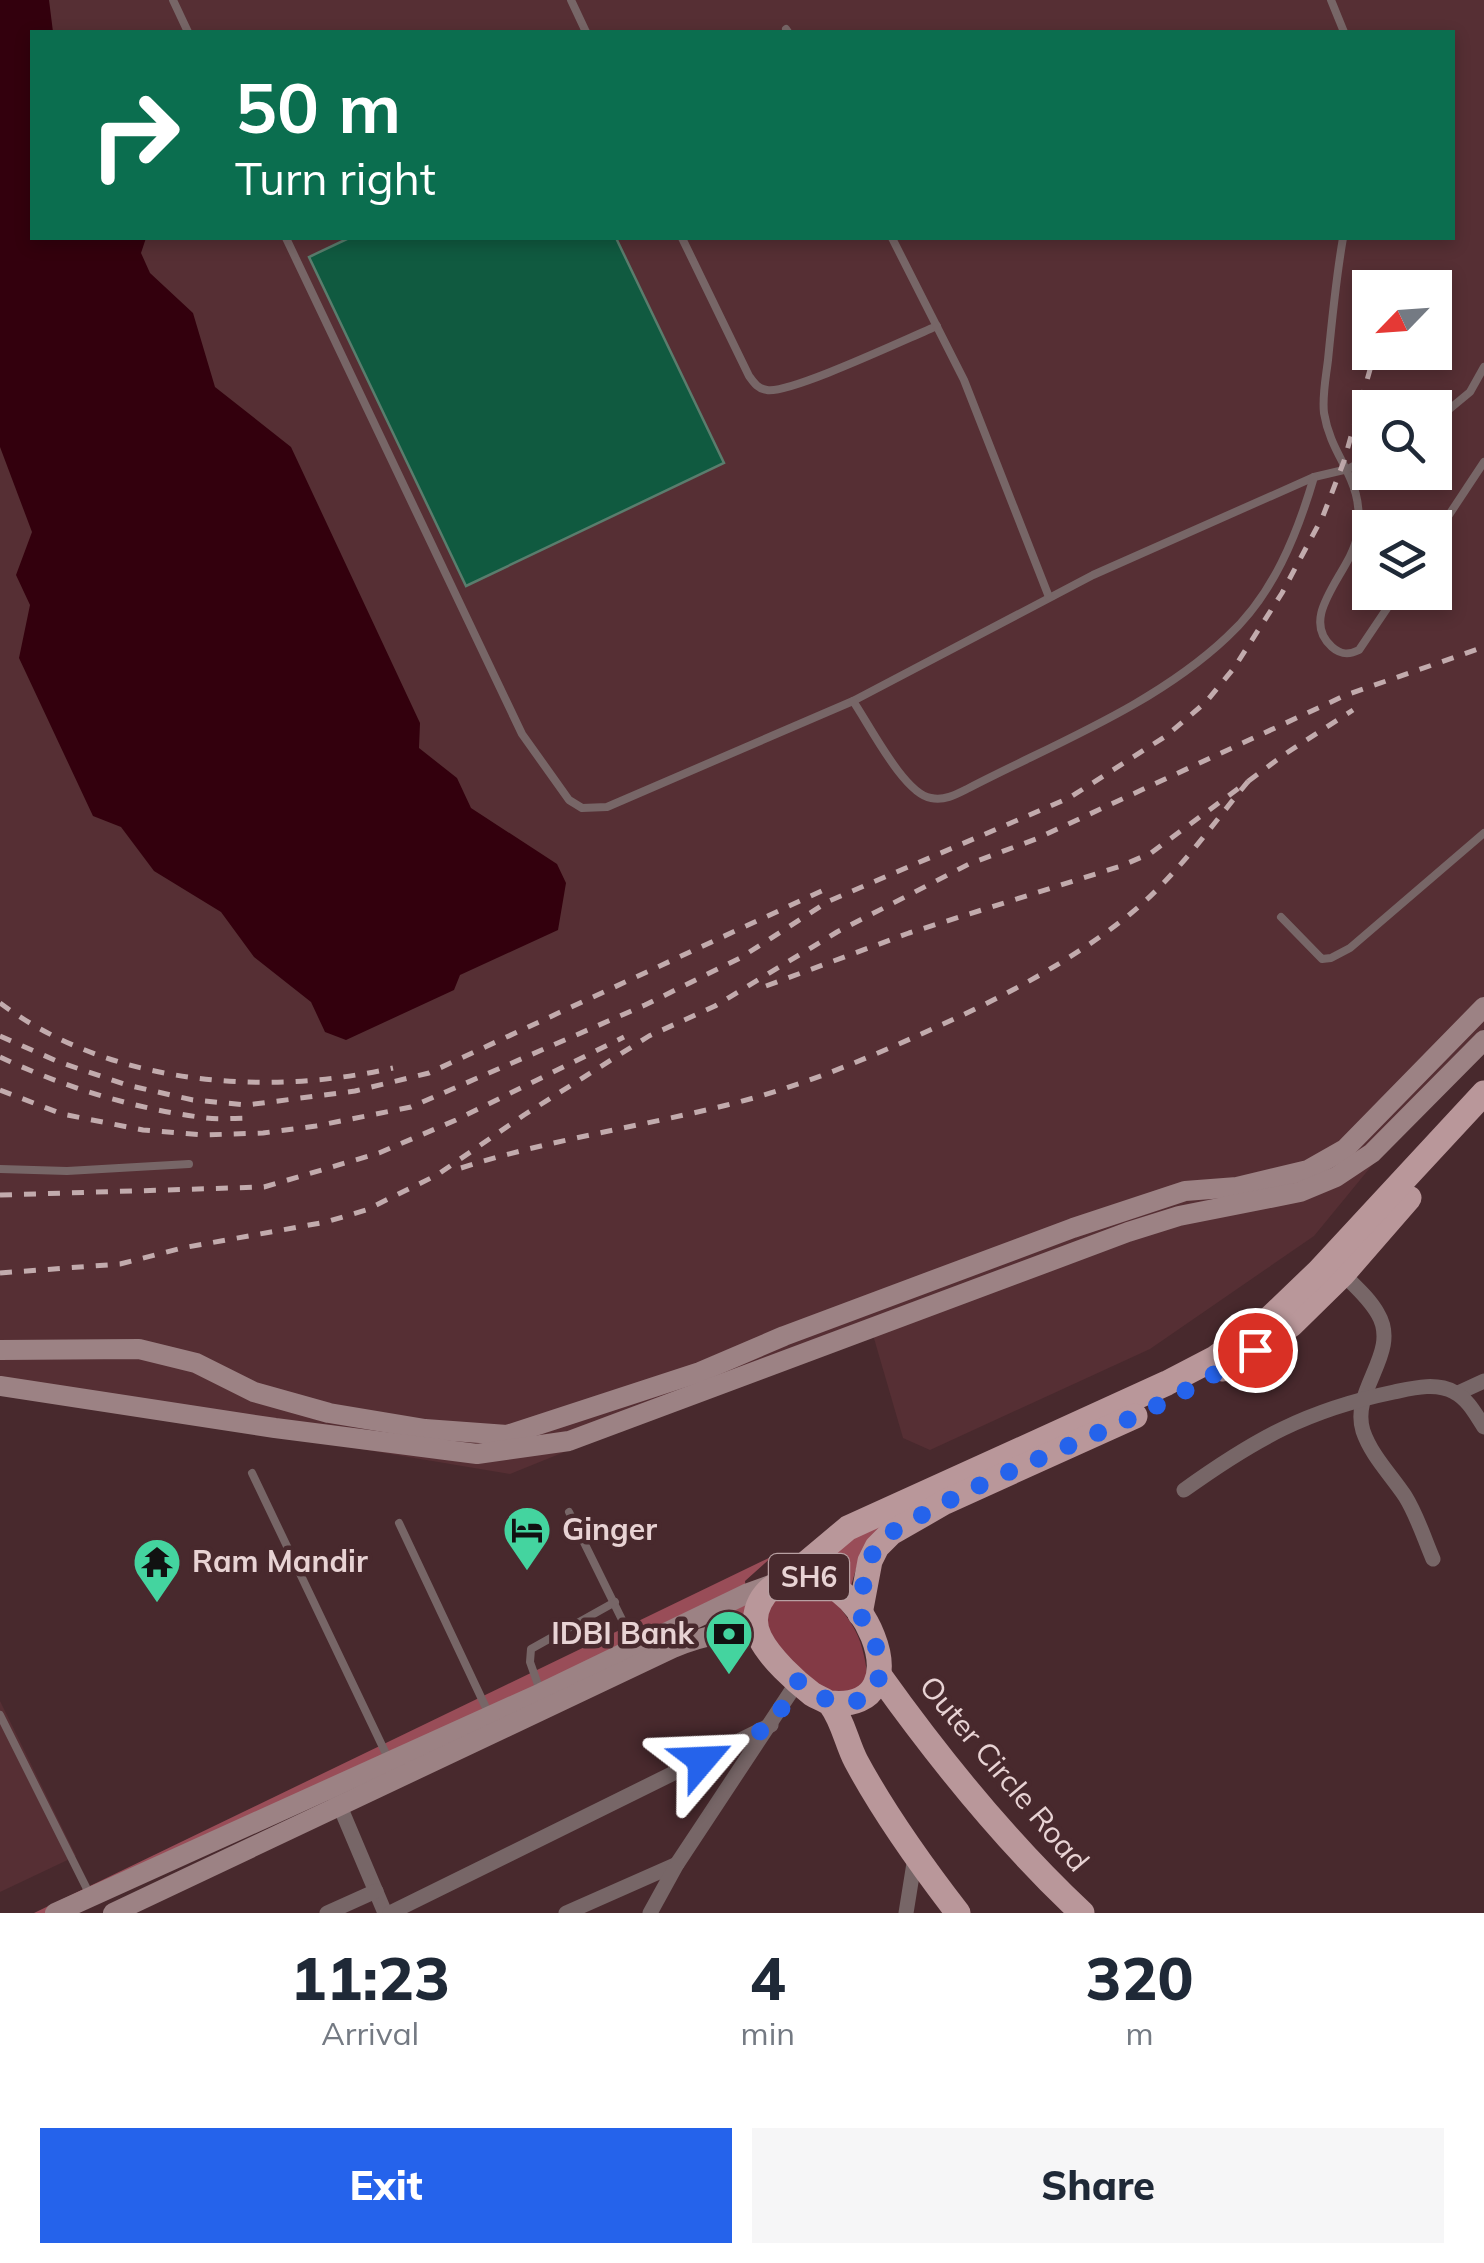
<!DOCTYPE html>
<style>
body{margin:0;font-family:Mulish,sans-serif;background:#f6f6f7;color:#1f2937;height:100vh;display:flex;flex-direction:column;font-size:38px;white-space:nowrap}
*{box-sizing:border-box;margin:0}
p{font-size:32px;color:#747a83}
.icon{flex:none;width:55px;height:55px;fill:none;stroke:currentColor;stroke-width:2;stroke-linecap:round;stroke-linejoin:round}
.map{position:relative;height:1913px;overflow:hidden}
.panel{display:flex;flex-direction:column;background:#fff;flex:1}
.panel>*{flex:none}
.top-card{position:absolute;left:30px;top:30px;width:1425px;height:210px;border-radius:0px;box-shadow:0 5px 15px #0003;background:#0b6e4f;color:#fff;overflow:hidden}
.needle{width:65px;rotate:245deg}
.tools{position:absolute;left:1352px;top:270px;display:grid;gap:20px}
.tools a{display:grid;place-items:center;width:100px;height:100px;border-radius:0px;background:#fff;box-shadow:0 5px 15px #0003;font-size:50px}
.pin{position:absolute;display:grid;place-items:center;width:85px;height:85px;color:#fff;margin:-42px;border:5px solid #fff;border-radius:50%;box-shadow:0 2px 10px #0007}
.me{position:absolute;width:110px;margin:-55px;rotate:64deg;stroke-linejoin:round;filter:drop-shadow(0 0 8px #0008)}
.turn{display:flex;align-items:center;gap:35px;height:210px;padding:0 40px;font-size:45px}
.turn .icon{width:130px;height:130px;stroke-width:2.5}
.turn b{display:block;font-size:70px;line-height:85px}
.eta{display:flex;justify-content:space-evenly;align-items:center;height:170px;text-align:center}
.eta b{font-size:60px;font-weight:800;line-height:70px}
.button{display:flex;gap:20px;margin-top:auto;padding:20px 40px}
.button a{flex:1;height:115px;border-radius:0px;background:#2563eb;color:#fff;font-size:40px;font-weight:800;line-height:115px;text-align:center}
.button a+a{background:#f6f6f7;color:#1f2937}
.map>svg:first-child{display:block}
.built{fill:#562f34;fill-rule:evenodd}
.green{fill:#833a45}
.forest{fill:#994d58}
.water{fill:#33000d}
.building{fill:#105a40;stroke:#5a7d6d;stroke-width:2.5}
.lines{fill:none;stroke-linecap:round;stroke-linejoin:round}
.lane{stroke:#776667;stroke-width:8}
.street{stroke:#776667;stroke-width:15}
.secondary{stroke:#9c8284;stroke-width:20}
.primary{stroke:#b9979a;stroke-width:25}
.rail{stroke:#c2abad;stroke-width:5;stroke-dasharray:12 12;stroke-linecap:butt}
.route{stroke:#2563eb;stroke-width:18;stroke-dasharray:0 32.4}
.labels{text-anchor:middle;stroke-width:9;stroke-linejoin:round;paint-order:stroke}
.shield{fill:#48292d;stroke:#b8a0a2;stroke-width:2.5}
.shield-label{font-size:28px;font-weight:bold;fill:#e8d3d4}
.poi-label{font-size:30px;font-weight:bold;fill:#e8d3d4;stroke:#48292d;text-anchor:start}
.street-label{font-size:30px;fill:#e8d3d4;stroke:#48292d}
</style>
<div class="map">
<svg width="1484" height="1913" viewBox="0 0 1484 1913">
<rect width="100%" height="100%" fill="#48292d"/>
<!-- built -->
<g class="built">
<path d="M0,0H1484V1029L1314,1236L1150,1349L930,1450L903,1438L871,1328L510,1474L0,1389ZM32,32H1452V238H32ZM1370,288H1435V352H1370ZM1370,408H1435V472H1370ZM1370,528H1435V592H1370Z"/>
<path d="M0,1701L76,1856L0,1892Z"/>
</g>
<!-- green -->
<path class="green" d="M823,1587C856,1627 863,1634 869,1687L838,1700L772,1650L762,1609L772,1591Z"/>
<!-- forest -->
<g class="forest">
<path d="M925,1500L859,1559L851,1586L821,1558L845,1538Z"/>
<path d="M773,1556L745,1581L748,1608L759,1627L714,1613L67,1913H34Z"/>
</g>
<!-- water -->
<path class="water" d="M0,0H49L53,32H32V238H146L141,253L150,273L193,313L215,387L291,447L420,723L419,748L457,778L471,808L557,864L566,883L558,930L460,975L454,990L346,1040L325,1032L311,1002L254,957L221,912L154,871L121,827L93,816L19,658L30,605L16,575L32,532L0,447Z"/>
<!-- building -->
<path class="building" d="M349,238H616L724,463L466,586L309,257Z"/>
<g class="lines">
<!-- lane -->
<g class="lane">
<path d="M173,0L188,32"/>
<path d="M571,0L586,32"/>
<path d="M1331,0L1344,32"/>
<path d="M786,29L788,32"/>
<path d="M286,238L522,734L569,800L582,808L607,807L853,701L1093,575L1314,477L1348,469L1370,457"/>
<path d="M682,238L749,376C754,383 758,389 767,390C790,394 908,338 937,326"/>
<path d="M892,238L964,380L1049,597"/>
<path d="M1343,238C1336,278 1332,319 1328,360C1326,377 1322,396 1324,413C1332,462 1367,479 1357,537C1350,573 1297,616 1332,647C1341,655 1349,655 1359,650L1398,592"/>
<path d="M1435,421L1470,392L1484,367"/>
<path d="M1435,536L1484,462"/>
<path d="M853,701C869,724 904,794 931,798C945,801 957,794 969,788C1056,743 1155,705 1227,637C1273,595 1297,535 1314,477"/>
<path d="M1281,917L1322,959L1331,958L1350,948L1484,833"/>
<path d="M0,1169L67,1171L189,1164"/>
<path d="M252,1473L389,1760"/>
<path d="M569,1512L634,1644"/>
<path d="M399,1523L488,1712"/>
<path d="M541,1693L530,1662L531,1649L615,1602"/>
<path d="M0,1715L89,1893"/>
</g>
<!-- street -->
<g class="street">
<path d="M1343,1274C1355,1286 1370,1299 1378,1314C1401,1353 1350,1390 1363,1431C1371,1455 1391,1475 1405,1496C1417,1515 1424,1538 1433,1559"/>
<path d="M1458,1393L1484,1381"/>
<path d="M1184,1490C1255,1439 1307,1410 1394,1392C1413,1388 1436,1382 1454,1392C1468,1399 1476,1415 1484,1427"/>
<path d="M336,1797L385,1913"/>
<path d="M327,1913L376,1891"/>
<path d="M390,1913L771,1725"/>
<path d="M566,1913L677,1864"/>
<path d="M650,1913L677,1864L798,1681"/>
<path d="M906,1913L915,1857"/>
</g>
<!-- secondary -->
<g class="secondary">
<path d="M0,1350L139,1349L196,1363L254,1392L329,1413L425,1429L507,1435L700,1372L784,1336L1073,1228L1185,1191L1237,1187L1308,1170L1345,1149L1484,1007"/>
<path d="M0,1386L275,1428L477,1454L569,1441L1128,1232L1179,1216L1300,1192L1336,1177L1372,1153L1484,1040"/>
<path d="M55,1913L541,1693L746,1594L776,1583"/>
<path d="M113,1913L673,1648C707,1634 723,1632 760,1637"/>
</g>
<!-- primary -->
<g class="primary">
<path d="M1223,1369L1291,1325L1343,1274L1409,1198"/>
<path d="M786,1580L848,1528L1167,1383L1215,1358L1271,1317L1319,1271L1484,1093"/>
<path d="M860,1614L870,1561L877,1547L891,1533L945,1502L1135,1416"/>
<path d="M880,1676C940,1760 1006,1842 1082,1913"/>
<path d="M830,1703C929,1713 859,1557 789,1579C764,1586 747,1613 760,1638C770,1658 795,1681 812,1694C818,1698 827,1700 831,1705C843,1721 847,1744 856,1761C885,1815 921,1865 958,1913"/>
</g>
<!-- rail -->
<g class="rail">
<path d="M766,986L909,933L1121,866L1151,853L1285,754L1353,710"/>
<path d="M0,1003C110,1085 263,1097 393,1068"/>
<path d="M0,1036L59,1062L127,1085L193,1100L247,1105L355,1091L429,1073L828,888"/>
<path d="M0,1057C61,1086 132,1108 199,1117C216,1120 235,1118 253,1118"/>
<path d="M0,1090L62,1114L143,1130L203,1135L263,1133L316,1126L411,1107L645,1005L740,958L829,901L1069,798L1166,736L1206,702L1234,668L1282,593L1323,516L1344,461L1375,352"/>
<path d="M461,1168C548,1140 638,1127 727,1105C793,1089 857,1063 919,1035C993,1002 1065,966 1129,915C1175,878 1212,825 1250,779"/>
<path d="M0,1195L264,1187L379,1153L456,1120L624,1037"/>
<path d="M0,1273L120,1264L182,1248L326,1222L366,1210L437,1175L524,1115L649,1036L715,1006L837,932L969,864L1036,839L1346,695L1484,647"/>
</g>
</g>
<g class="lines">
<!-- route -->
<path class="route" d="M702,1760L771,1726L798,1681C827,1711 883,1713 880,1662C879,1643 863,1631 861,1613C858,1600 869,1558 876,1547C887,1532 905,1525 920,1516C993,1475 1073,1446 1148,1410C1185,1392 1220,1371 1255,1350"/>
</g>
<!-- icons -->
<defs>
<g id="hotel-pin" transform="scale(2.5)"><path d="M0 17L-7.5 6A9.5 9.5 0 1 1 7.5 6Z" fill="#44d49f" stroke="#48292d"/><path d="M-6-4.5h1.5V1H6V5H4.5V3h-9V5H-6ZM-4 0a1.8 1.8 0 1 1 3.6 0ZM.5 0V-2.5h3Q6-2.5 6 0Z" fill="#111"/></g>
<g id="temple-pin" transform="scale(2.5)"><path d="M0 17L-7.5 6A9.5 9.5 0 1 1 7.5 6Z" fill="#44d49f" stroke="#48292d"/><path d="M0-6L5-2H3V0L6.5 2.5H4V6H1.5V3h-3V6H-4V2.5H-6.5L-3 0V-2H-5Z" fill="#111"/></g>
<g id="bank-pin" transform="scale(2.5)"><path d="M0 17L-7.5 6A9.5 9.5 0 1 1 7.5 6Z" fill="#44d49f" stroke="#48292d"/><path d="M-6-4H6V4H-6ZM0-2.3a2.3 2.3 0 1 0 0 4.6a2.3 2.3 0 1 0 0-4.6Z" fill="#111"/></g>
</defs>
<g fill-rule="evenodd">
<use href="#hotel-pin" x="527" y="1530"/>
<use href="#temple-pin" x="157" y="1562"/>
<use href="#bank-pin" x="729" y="1634"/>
</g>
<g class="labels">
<!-- shield labels -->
<rect class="shield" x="769" y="1554" width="80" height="46" rx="8"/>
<g class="shield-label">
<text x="809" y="1587">SH6</text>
</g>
<!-- poi labels -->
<g class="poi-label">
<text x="562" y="1540">Ginger</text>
<text x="192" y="1572">Ram Mandir</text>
<text x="694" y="1644" text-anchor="end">IDBI Bank</text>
</g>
<!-- street labels -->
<g class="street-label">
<text transform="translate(1004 1774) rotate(50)" y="10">Outer Circle Road</text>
</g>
</g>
</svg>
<div class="tools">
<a><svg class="needle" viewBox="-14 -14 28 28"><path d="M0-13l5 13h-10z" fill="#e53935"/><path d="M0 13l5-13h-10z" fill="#747a83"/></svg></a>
<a><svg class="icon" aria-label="search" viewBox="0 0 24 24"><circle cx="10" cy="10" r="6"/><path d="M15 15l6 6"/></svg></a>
<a><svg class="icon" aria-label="layers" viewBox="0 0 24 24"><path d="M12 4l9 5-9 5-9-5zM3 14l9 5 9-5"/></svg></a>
</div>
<div class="pin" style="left:1255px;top:1350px;background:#d93025"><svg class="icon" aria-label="arrive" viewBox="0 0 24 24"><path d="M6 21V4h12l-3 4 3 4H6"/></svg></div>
<svg class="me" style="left:702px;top:1760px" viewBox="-20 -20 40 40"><path d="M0-17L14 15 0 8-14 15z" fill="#2563eb" stroke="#fff" stroke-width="4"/></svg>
<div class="top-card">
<div class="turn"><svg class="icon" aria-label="right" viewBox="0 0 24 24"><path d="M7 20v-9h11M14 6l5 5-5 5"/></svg><div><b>50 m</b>Turn right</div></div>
</div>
</div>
<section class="panel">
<div class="eta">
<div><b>11:23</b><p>Arrival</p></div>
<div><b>4</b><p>min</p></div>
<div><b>320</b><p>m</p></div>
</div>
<div class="button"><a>Exit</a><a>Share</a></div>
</section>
